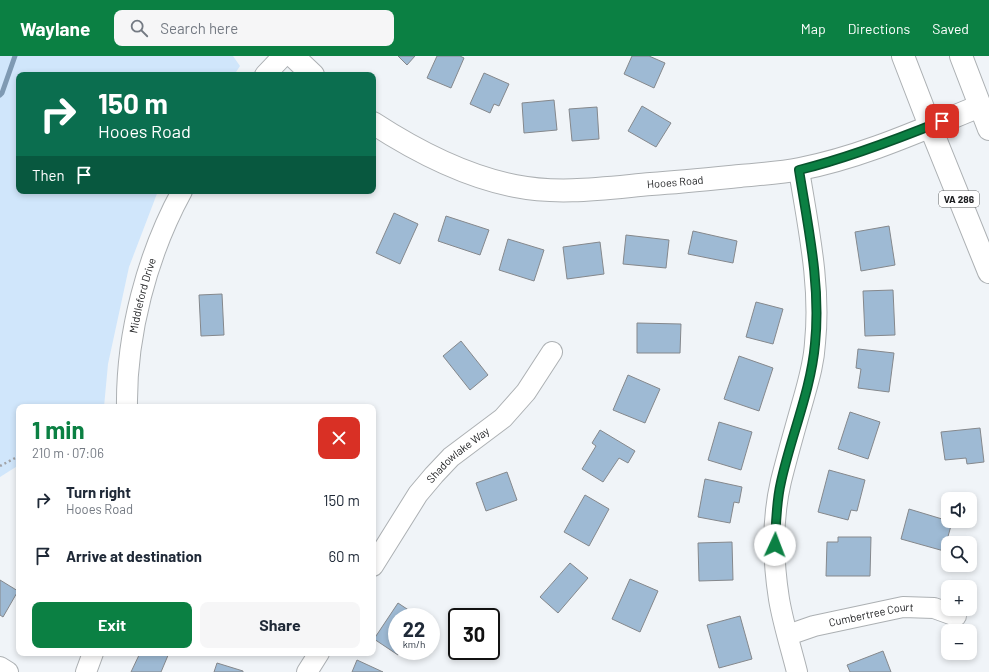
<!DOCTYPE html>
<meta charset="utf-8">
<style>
body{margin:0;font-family:Barlow,sans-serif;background:#f6f6f7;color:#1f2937;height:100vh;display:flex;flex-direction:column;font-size:15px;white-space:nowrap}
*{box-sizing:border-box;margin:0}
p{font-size:13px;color:#747a83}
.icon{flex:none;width:22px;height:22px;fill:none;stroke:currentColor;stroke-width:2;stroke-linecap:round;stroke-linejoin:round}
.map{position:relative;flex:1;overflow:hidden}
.sheet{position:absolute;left:16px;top:348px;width:360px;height:252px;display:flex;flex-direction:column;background:#fff;border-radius:8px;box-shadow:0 2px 6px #0003}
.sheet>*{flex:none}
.guide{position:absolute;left:16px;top:16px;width:360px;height:122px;border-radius:8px;box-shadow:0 2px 6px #0003;background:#0b6e4f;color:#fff;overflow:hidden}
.controls{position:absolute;left:941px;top:436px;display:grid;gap:8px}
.controls a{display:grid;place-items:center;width:36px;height:36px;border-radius:8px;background:#fff;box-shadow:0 2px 6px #0003;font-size:20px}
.speed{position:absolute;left:388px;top:552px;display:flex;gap:8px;font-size:20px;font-weight:700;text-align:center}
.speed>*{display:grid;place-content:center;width:52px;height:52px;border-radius:50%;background:#fff;box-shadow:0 2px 6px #0003;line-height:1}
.speed small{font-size:10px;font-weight:400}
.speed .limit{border:2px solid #111;border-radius:6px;background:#fff;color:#111}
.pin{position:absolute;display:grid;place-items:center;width:34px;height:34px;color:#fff;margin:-17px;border-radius:8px;box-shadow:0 2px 6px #0006}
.me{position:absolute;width:44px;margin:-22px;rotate:2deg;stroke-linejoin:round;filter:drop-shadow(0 0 3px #0008)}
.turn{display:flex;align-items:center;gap:14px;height:84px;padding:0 16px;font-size:18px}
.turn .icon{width:52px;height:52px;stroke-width:2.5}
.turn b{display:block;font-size:28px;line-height:34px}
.then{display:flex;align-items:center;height:38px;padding:0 16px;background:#0003;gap:8px;font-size:15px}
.round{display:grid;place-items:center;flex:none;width:42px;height:42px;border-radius:8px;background:#f6f6f7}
.headline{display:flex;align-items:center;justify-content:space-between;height:68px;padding:0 16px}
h1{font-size:24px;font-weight:700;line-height:30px;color:#0b8043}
.cta{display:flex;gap:8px;margin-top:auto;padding:8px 16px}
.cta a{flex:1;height:46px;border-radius:8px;background:#0b8043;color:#fff;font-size:16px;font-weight:700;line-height:46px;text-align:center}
.cta a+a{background:#f6f6f7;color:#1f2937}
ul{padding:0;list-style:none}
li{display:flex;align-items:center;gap:12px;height:56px;padding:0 16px}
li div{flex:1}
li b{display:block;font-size:15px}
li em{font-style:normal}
header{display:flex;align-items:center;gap:24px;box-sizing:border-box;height:56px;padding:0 20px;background:#0b8043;color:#fff}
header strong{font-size:19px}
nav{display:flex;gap:22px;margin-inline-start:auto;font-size:14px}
.search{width:280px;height:36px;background:#f6f6f7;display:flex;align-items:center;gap:10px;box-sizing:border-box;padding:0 14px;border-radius:8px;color:#747a83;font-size:15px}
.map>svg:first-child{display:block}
.green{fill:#d0e6fb}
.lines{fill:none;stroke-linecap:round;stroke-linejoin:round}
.stream{stroke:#7f9ab3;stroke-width:5}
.building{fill:#9ebad4;stroke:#85888c}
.street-casing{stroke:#acb0b3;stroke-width:22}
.secondary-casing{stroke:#acb0b3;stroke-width:24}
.highway-casing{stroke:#acb0b3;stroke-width:24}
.path{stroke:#a1a3a7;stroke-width:2.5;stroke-dasharray:2 3;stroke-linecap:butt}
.street{stroke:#fff;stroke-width:20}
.secondary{stroke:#fff;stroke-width:22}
.highway{stroke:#fff;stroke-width:22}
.route-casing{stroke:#07532c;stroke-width:10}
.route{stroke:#0b8043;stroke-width:7}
.labels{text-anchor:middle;stroke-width:4;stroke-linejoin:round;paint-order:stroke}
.shield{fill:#fff;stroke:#616263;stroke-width:1}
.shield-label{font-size:10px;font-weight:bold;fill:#1d1e20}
.street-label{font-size:11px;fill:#1d1e20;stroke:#fff}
</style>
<header>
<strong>Waylane</strong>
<div class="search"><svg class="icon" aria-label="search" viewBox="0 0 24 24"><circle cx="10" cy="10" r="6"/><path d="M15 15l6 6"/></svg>Search here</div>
<nav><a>Map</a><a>Directions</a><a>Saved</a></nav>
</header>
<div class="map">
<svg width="989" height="616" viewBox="0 0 989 616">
<rect width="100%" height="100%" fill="#f0f4f8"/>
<!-- green -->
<path class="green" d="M0,0H233L240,10L234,19H19V135H158L129,211L108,308L104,351H19V409L0,421Z"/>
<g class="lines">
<!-- stream -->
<path class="stream" d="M0,39L2,37L15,0"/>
</g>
<!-- building -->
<g class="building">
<path d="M398,0H415L407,9Z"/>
<path d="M437,0H460L464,2L451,32L427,22Z"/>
<path d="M632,0H649L665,7L654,32L624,18Z"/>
<path d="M484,17L509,28L499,50L494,48L490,57L470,48Z"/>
<path d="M554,44L557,74L524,77L522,47Z"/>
<path d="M642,50L671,67L656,91L628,75Z"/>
<path d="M597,51L599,83L572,85L569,53Z"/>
<path d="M394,157L418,168L400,208L376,197Z"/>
<path d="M446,160L489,174L480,199L438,185Z"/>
<path d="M889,170L895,209L861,215L855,176Z"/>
<path d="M693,175L737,185L733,207L688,198Z"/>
<path d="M626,179L669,184L666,212L623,208Z"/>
<path d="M508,183L544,194L534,225L499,214Z"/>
<path d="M600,186L604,218L567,223L563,191Z"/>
<path d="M893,234L895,279L865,280L863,235Z"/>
<path d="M222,238L224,279L201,280L199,239Z"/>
<path d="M756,246L783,253L773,288L746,281Z"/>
<path d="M637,267L681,268L680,297H637Z"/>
<path d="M461,285L488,319L470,334L443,300Z"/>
<path d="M858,293L894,297L889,336L858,332L861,313L856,312Z"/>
<path d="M739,300L773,312L759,355L724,343Z"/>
<path d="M628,319L660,333L645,367L613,354Z"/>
<path d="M850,356L880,366L868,403L838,393Z"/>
<path d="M719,366L752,376L741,414L708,404Z"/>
<path d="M980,372L984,406L967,408L966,402L945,404L941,376Z"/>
<path d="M600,374L635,395L628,407L619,402L603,426L582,413L596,390L592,387Z"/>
<path d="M829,414L865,424L857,455L851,454L848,464L818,456Z"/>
<path d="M507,416L517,444L486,455L476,427Z"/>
<path d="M705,423L742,431L739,447L734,446L730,467L698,461Z"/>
<path d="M585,439L609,453L589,490L564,476Z"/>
<path d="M909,453L952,466L944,495L901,483Z"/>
<path d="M838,481H871L870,520H826L827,486H838Z"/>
<path d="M732,486L733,524L699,525L698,487Z"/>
<path d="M570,507L588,522L558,557L540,541Z"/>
<path d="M630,523L658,535L640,576L612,563Z"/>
<path d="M0,524L18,535L3,561L0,559Z"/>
<path d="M398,547L419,561H397V595H401L398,599L374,583Z"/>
<path d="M740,560L752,603L719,612L707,569Z"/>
<path d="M883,595L891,616H850L847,609Z"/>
<path d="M140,597H169L161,616H131Z"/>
<path d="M357,604L383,616H352Z"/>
<path d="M217,607L243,615V616H214Z"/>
</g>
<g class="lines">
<!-- street casing -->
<g class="street-casing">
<g id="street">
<path d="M265,19L283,0"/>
<path id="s1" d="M127,351C126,279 147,199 182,135"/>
<path id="s2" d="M373,510L418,438L434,419L451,401L503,362L526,336L552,296"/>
<path id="s3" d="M788,579L814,570L903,551L934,552L956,560"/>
<path d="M0,611L8,616"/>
<path d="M86,616L93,597"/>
<path d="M307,616L319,597"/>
<path d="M797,616C791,592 783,567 779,543C773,505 772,463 781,425C788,397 796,369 804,341C809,323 814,306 815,287C821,229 808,171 799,114"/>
</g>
</g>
<!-- secondary casing -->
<g class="secondary-casing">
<g id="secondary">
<path d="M293,0L313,19"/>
<path id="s4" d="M373,67C416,95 464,120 515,130C559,139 606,132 651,128C681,126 710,123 740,120C760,118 780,117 800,113C862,101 921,74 980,50"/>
</g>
</g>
<!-- highway casing -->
<g class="highway-casing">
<g id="highway">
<path d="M903,0L930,70L989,216"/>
<path d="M961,0L989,73"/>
</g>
</g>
<!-- path -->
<path class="path" d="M0,410L19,400"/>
<!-- street -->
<use href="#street" class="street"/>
<!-- secondary -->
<use href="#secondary" class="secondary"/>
<!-- highway -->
<use href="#highway" class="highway"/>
</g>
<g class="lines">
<!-- route casing -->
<g class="route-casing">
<path id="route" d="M775,489C776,468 776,447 781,426C791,380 811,334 815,288C821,229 808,171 799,114C848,102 895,84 942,65"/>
</g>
<!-- route -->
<use href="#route" class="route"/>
</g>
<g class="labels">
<!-- shield labels -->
<rect class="shield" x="939" y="135" width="40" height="16" rx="3"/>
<g class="shield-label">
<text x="959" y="147">VA 286</text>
</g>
<!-- street labels -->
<g class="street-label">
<text dy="4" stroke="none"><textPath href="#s4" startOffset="317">Hooes Road</textPath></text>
<text dy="4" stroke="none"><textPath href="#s1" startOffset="113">Middleford Drive</textPath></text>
<text dy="4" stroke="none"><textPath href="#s2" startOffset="141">Shadowlake Way</textPath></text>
<text dy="4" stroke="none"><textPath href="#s3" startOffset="86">Cumbertree Court</textPath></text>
</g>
</g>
</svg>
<div class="controls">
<a><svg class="icon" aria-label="sound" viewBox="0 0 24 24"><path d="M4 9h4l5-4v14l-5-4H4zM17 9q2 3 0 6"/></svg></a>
<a><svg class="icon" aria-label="search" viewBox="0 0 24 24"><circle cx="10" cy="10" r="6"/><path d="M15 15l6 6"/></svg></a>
<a>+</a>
<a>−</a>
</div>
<div class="speed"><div>22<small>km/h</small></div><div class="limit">30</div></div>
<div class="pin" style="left:942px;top:65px;background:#d93025"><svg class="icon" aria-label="arrive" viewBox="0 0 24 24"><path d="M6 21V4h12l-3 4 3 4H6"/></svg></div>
<svg class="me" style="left:775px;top:489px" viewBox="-20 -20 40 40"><circle r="19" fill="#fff"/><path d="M0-13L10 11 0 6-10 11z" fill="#0b8043"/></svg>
<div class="guide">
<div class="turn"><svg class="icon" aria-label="right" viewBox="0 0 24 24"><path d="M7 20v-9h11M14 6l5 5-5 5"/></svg><div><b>150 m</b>Hooes Road</div></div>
<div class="then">Then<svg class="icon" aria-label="arrive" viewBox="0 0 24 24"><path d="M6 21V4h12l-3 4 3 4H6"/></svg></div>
</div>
<section class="sheet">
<div class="headline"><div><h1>1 min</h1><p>210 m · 07:06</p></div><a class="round" style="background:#d93025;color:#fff"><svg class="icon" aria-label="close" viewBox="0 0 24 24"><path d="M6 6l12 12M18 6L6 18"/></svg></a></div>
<ul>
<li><svg class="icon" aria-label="right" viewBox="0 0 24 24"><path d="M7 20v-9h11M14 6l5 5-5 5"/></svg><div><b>Turn right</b><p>Hooes Road</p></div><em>150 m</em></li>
<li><svg class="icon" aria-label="arrive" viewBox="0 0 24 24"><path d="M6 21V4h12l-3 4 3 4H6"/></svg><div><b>Arrive at destination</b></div><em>60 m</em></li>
</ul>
<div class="cta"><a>Exit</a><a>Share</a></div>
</section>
</div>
